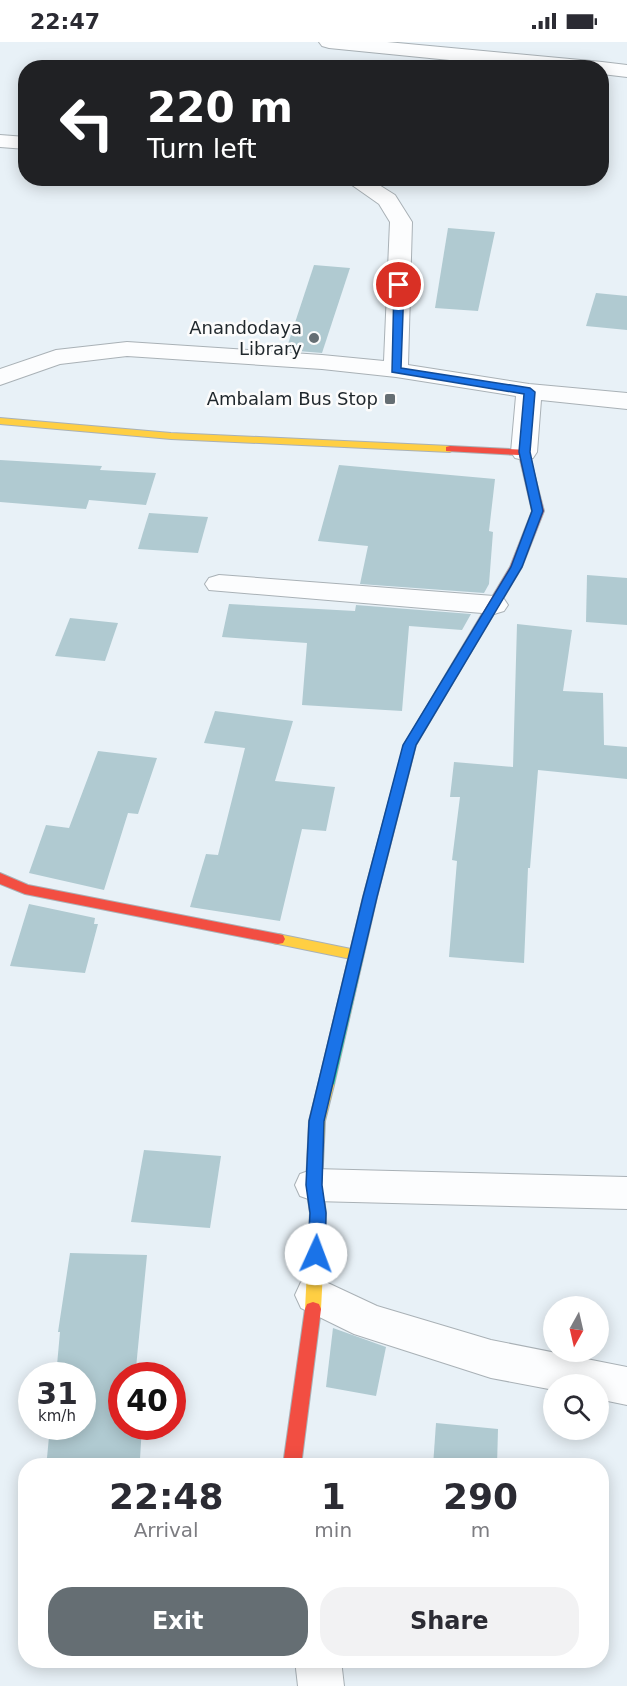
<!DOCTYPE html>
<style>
body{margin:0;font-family:"DejaVu Sans",sans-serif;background:#f2f2f3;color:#2b2b33;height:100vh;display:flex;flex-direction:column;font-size:22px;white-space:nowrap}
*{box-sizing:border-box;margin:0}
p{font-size:20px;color:#7c7c81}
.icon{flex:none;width:33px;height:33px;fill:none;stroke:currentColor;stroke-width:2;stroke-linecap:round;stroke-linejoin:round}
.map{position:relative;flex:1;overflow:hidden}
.side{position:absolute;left:18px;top:1416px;width:591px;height:210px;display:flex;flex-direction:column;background:#fff;border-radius:24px;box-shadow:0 3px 15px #0003}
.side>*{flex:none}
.guide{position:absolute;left:18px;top:18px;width:591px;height:126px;border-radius:24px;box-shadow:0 3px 15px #0003;background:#202124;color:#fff;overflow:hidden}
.needle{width:39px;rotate:188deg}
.fabs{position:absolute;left:543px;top:1254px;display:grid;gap:12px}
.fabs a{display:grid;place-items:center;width:66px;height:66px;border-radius:50%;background:#fff;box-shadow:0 3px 15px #0003;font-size:30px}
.speed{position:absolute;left:18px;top:1320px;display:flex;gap:12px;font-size:30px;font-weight:700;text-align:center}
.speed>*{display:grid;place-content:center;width:78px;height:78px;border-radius:50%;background:#fff;box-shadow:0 3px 15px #0003;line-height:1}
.speed small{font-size:15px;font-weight:400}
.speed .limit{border:9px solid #d22;background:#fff;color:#111}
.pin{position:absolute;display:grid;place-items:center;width:51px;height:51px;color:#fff;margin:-26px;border:3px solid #fff;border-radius:50%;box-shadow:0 2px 6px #0007}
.me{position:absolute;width:66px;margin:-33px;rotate:2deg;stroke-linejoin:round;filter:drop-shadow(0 0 4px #0008)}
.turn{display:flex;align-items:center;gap:21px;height:126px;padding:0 30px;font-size:27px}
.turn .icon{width:78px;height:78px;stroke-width:2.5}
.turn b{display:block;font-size:42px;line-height:51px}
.eta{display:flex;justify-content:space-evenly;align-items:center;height:102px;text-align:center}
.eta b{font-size:36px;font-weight:700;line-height:42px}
.action{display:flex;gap:12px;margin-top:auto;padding:12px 30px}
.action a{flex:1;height:69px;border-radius:24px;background:#656e73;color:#fff;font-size:24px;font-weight:700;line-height:69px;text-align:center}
.action a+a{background:#f2f2f3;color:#2b2b33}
.status{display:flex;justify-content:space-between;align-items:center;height:42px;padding:0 30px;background:#fff;direction:ltr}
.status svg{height:16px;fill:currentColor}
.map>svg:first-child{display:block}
.building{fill:#b0cad1}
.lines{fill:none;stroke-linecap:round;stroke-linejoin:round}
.street-casing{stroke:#a9b1b6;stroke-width:2}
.fast-casing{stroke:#a9b1b6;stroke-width:2}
.slow-casing{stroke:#a9b1b6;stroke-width:2}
.jam-casing{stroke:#a9b1b6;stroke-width:2}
.street{fill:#fcfdfe;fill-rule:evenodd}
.fast{fill:#16e098;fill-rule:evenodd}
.slow{fill:#ffcf43;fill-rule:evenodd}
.jam{fill:#f24e42;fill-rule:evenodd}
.route{fill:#1a73e8;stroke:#114b97;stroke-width:1.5}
.poi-dot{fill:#656e73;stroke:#fcfcfc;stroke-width:2}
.labels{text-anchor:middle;stroke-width:5;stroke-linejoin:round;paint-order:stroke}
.far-poi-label{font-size:18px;fill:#1f272c;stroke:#fcfcfc;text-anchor:end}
</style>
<div class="status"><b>22:47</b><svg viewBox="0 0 49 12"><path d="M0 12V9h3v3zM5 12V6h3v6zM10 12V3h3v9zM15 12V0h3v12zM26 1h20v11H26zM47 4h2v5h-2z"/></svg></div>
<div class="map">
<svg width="627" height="1644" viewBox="0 0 627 1644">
<rect width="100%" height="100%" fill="#e8f1f7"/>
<!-- building -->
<g class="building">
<path d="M448,186L495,190L478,269L435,266Z"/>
<path d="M314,223L350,226L322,311L286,308Z"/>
<path d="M596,251L627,254V288L586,284Z"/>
<path d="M0,418L102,424L100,428L156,431L146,463L89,458L86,467L0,460Z"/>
<path d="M339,423L495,437L489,489L493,490L489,542L484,551L360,542L368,504L318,499Z"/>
<path d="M149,471L208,475L198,511L138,507Z"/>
<path d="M587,533L627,536V583L586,580Z"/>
<path d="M229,562L355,569L356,563L471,572L462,588L409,584L402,669L302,663L307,601L222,595Z"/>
<path d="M70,576L118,581L105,619L55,614Z"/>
<path d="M517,582L572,588L563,649L603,651L604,703L627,705V737L538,728L530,826H528L524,921L449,915L457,819L452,818L460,755H450L454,720L513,725Z"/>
<path d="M215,669L293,679L275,739L335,745L326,789L302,787L280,879L190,865L206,812L218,813L245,706L204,701Z"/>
<path d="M98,709L157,716L138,772L128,771L104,848L29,831L46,783L69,786Z"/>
<path d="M29,862L95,876L94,882H98L85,931L10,924Z"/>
<path d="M144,1108L221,1114L210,1186L131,1180Z"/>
<path d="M70,1211L147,1213L136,1326H146L145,1334H122V1384H142L140,1417L47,1416L50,1384H82V1334H56L60,1290H58Z"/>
<path d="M333,1286L386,1305L376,1354L326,1345Z"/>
<path d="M436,1381L498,1387L497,1424H433Z"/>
</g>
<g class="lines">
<!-- street casing -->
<g class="street-casing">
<g id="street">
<path d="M319,0H387L602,20L627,23V35L602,32V26H529L329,6L322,4Z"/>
<path d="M0,93L26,95V107L0,105Z"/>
<path d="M342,136H368L395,153L412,180L408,323L529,342L627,351V367L541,358L537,410L533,416L524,418L515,416L511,410L516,354L396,335L322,327L127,314L60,322L0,343V327L56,308L127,300L322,313L384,319L390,180L379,162Z"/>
<path d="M219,533L494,554L504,557L508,563L504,569L494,572L209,548L205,542L209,536Z"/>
<path d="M314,1127L627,1135V1167L314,1159L300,1154L295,1143L300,1132Z"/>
<path d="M315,1235L377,1264L491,1298L627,1325V1363L598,1357V1342H554V1348L491,1336L354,1292L301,1266L295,1253L301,1240Z"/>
<path d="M295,1618H341L344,1644H298Z"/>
</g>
</g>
<!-- fast casing -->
<g class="fast-casing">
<path id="fast" d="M458,618L464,622L416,703L377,855L334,1043L331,1047L326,1049L321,1047L318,1043L363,855L404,703L452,622Z"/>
</g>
<!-- slow casing -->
<g class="slow-casing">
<g id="slow">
<path d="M0,376L171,391L450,404L455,407L450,410L171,397L0,382Z"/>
<path d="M278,892L356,908L361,909L363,913L361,917L356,918L273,901L271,897L273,893Z"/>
<path d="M326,1037L331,1039L334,1043L325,1079L322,1143L326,1171L321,1267L319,1272L313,1274L307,1272L305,1267L310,1171L306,1143L309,1079L318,1043L321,1039Z"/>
</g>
</g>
<!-- jam casing -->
<g class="jam-casing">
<g id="jam">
<path d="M450,404L528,408L544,469L522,525L464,622L458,626L452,622L510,525L532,469L519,413L446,409V405Z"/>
<path d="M0,831L28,843L278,892L283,893L285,897L283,901L278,902L25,852L0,842Z"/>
<path d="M313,1260L319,1262L321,1267L302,1416L303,1424H285L284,1416L305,1267L307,1262Z"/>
</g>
</g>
<!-- street -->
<use href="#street" class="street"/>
<!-- fast -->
<use href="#fast" class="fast"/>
<!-- slow -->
<use href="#slow" class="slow"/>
<!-- jam -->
<use href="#jam" class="jam"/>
</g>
<!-- route -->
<path class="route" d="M399,240L404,243L401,326L530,346L535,350L530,410L543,469L522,525L416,703L377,855L324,1079L322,1143L326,1171L325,1212L322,1217L316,1219L311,1217L308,1212L310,1171L306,1143L309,1079L363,855L403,703L511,525L532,469L519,410L524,352L392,330L394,243Z"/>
<!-- markers -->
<g class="poi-dot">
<circle cx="314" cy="296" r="6"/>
<rect x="384" y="351" width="12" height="12" rx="3"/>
</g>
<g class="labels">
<!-- far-poi labels -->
<g class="far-poi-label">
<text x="302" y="292">Anandodaya<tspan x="302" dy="21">Library</tspan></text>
<text x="378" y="363">Ambalam Bus Stop</text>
</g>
</g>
</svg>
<div class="fabs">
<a><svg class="needle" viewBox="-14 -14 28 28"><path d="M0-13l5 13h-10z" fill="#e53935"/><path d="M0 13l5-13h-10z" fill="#7c7c81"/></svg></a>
<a><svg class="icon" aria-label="search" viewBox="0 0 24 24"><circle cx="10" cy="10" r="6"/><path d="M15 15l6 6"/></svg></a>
</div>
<div class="speed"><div>31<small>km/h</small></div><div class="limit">40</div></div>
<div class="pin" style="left:399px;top:243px;background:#d93025"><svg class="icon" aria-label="arrive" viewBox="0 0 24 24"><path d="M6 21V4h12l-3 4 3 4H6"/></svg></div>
<svg class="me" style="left:316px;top:1212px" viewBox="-20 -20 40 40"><circle r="19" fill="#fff"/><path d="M0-13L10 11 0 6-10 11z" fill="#1a73e8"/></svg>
<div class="guide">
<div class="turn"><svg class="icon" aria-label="left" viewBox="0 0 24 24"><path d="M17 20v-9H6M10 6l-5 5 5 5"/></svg><div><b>220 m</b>Turn left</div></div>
</div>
<section class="side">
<div class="eta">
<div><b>22:48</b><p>Arrival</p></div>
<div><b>1</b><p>min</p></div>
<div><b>290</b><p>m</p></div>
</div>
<div class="action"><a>Exit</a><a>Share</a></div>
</section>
</div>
